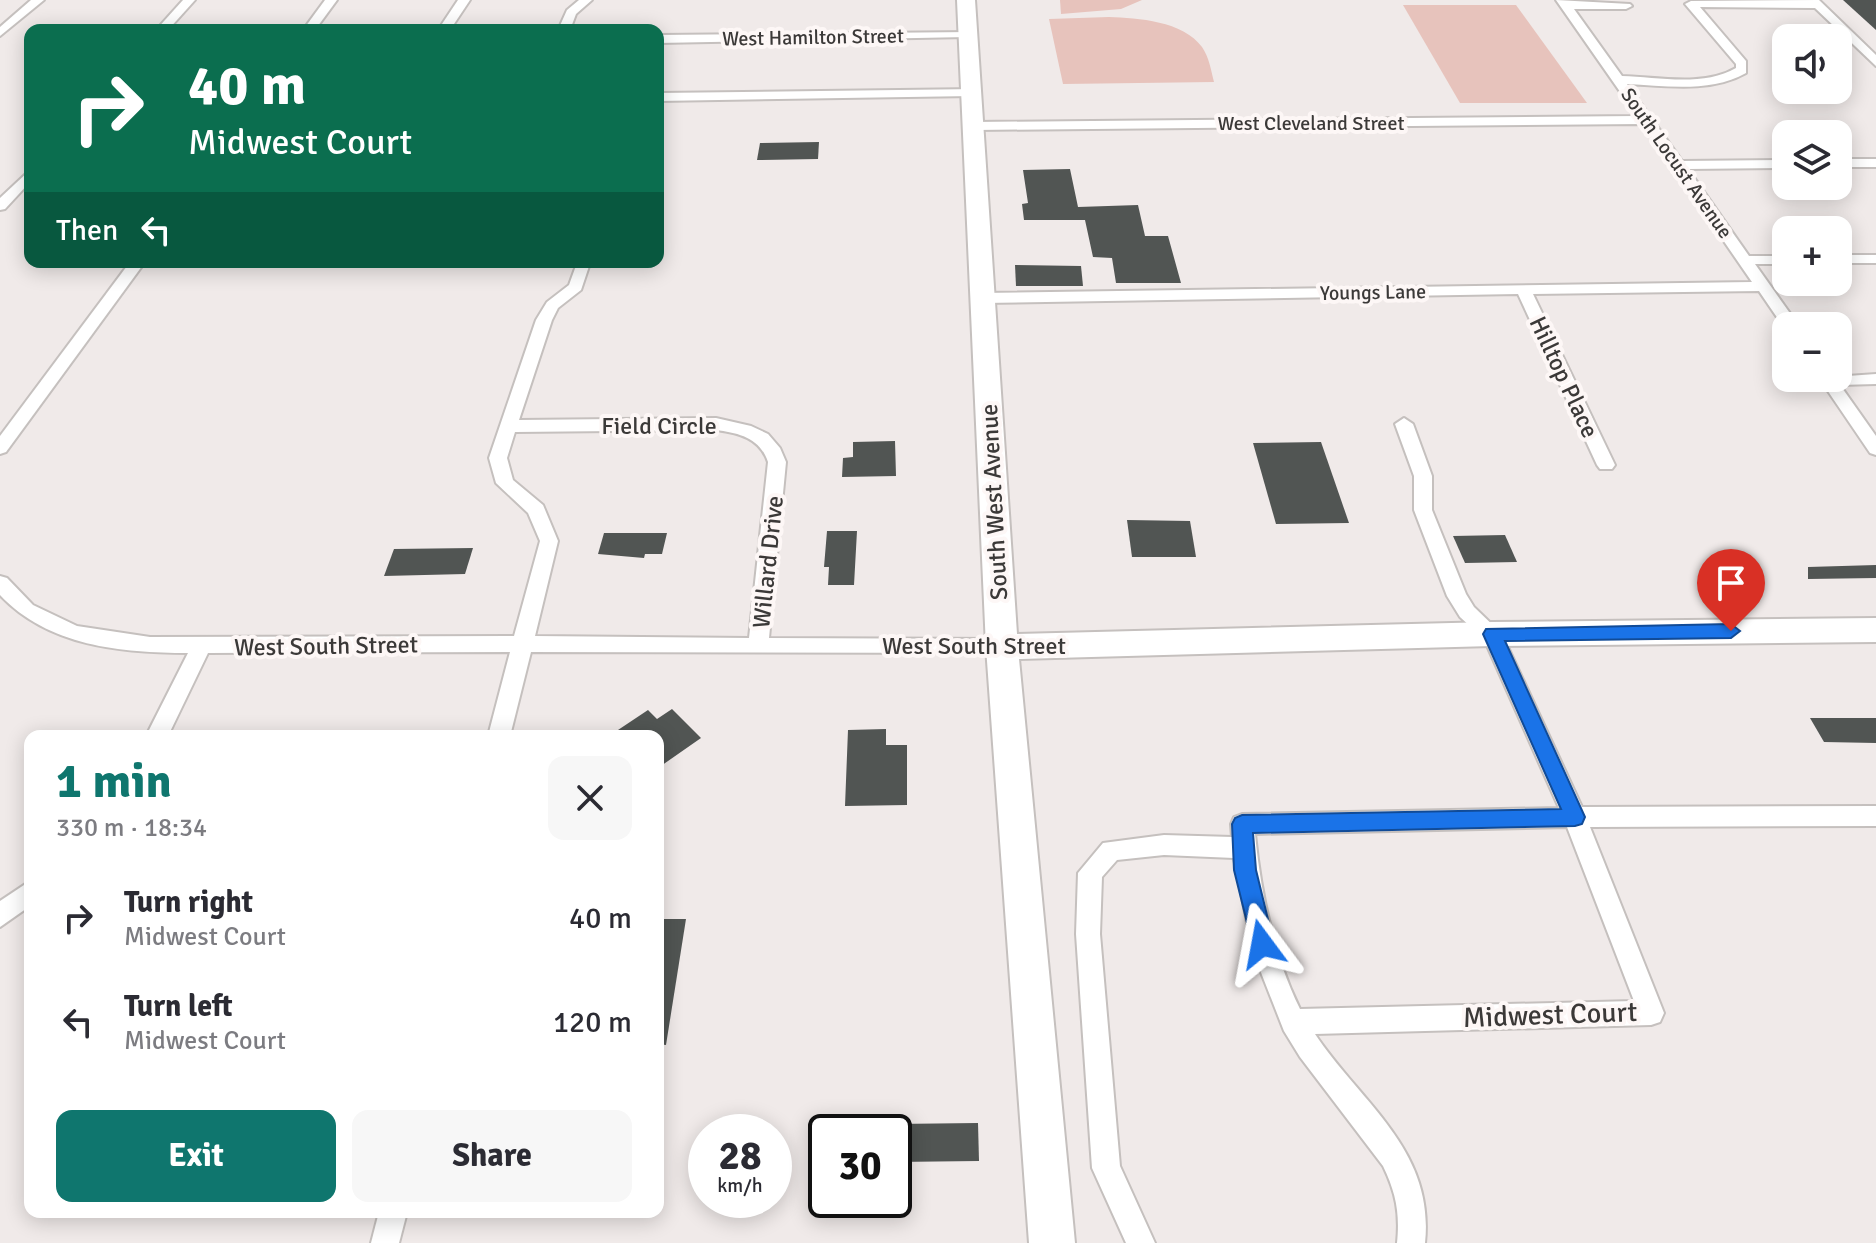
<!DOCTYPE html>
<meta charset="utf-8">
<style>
body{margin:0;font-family:Signika,sans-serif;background:#f7f7f7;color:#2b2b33;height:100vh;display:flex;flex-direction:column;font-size:30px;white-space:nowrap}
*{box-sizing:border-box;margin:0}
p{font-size:26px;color:#7c7c81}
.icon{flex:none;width:44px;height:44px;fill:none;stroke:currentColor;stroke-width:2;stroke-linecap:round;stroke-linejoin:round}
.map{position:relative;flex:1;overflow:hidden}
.sheet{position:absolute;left:24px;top:730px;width:640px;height:488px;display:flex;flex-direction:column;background:#fff;border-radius:16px;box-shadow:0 4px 20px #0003}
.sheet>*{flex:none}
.hud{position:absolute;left:24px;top:24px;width:640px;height:244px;border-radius:16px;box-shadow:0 4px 20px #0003;background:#0b6e4f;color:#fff;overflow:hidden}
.fabs{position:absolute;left:1772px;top:24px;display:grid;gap:16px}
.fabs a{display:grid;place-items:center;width:80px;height:80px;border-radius:16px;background:#fff;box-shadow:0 4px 20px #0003;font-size:40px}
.speed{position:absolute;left:688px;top:1114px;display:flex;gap:16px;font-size:40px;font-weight:700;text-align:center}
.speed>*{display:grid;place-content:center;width:104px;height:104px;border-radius:50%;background:#fff;box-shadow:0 4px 20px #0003;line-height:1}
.speed small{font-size:20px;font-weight:400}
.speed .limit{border:4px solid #111;border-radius:12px;background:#fff;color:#111}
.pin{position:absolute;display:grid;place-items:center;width:68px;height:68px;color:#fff;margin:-82px -34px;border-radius:50% 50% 50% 0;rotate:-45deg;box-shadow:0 0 8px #0007}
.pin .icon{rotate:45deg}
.me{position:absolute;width:88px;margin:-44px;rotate:347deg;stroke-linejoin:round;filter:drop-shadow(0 0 6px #0008)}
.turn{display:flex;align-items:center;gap:28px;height:168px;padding:0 32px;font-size:36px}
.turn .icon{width:104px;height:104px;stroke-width:2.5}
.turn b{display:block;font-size:56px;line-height:68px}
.then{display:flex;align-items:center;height:76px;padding:0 32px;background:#0003;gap:16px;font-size:30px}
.round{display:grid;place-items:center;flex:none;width:84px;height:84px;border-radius:16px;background:#f7f7f7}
.headline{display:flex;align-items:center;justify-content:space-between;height:136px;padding:0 32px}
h1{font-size:48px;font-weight:700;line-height:60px;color:#0f766e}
.cta{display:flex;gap:16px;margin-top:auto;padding:16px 32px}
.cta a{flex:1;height:92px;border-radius:16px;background:#0f766e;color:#fff;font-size:32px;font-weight:700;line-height:92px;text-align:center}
.cta a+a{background:#f7f7f7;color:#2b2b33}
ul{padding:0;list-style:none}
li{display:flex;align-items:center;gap:24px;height:104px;padding:0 32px}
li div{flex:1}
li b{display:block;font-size:30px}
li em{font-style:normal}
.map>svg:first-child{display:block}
.green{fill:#e7c3bc}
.building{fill:#515553}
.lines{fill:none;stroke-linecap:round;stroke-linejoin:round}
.minor-casing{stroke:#c5c0be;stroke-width:4}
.primary-casing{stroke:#c5c0be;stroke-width:4}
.minor{fill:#fff;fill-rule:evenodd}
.primary{fill:#fff;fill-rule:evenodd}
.route{fill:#1a73e8;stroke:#114b97;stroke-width:2}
.labels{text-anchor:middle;stroke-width:8;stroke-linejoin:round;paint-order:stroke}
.far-street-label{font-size:20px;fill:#3b3938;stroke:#fdf7f6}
.street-label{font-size:24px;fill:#3b3938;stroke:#fdf7f6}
.near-street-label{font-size:28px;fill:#3b3938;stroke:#fdf7f6}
</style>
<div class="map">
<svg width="1876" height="1243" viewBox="0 0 1876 1243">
<rect width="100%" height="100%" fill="#f0eae9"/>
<!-- green -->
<g class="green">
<path d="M1060,0H1142L1121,9L1061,14Z"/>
<path d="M1403,5H1516L1587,103H1460Z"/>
<path d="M1109,17C1138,18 1183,21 1202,47C1209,57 1211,70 1214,82L1063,84L1049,19Z"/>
</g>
<!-- building -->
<g class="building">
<path d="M1843,0H1876V30Z"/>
<path d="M819,142L818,159L757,160L760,143Z"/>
<path d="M1070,169L1078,207L1138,205L1145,236H1168L1181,283H1116L1112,258L1093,257L1085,220H1024L1022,204L1028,203L1023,170Z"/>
<path d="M1015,265L1081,266L1083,286H1016Z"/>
<path d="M895,441L896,476L842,477L843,458L853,457V442Z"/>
<path d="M1321,442L1349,523L1276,524L1253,443Z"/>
<path d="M1127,520L1190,521L1196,557H1132Z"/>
<path d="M827,531H857L854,585H828L829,567H824Z"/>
<path d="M604,533H667L662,554H645L644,558L598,554Z"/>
<path d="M1505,535L1517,562L1465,563L1453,536Z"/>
<path d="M473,548L465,574L384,576L394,549Z"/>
<path d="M1876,565V578L1808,579V567Z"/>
<path d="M672,709L701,738L658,768V736H609L648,710L657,719Z"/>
<path d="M1810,718H1876V743L1824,742Z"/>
<path d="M886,729V745H907V805L845,806L848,730Z"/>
<path d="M658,919H686L666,1045L658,1044Z"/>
<path d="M978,1123L979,1161L894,1162V1124Z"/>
</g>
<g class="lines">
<!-- minor casing -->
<g class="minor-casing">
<g id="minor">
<path d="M31,0H44L0,36V27Z"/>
<path d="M183,0H195L168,30H156Z"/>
<path d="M325,0H337L315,30H303Z"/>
<path d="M458,0H470L450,30H438Z"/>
<path d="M579,0H592L576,14L570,30H558L567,10Z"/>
<path d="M1556,0L1630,4L1632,6L1626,9H1574L1622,76C1657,77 1704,87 1736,68V64L1685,4L1691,1L1819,0L1876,55V66L1815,8L1700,7L1746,61V73C1711,93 1666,86 1627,84L1682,161L1786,160V168L1688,169L1749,256H1786V264H1755L1799,326H1786L1785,329L1759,291L1533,294L1615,465L1612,469H1600L1597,465L1518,294L982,303L974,298L982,293L1752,282L1643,124L975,130L969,126L975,122L1637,116Z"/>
<path d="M972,32L974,34L968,37L658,43V35Z"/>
<path d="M977,89L979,92L973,96L658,101V93Z"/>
<rect x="1838" y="159" width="38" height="8"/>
<path d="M30,170V182L5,209L0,210V198Z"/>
<rect x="1838" y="255" width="38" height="8"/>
<path d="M130,262H145L6,452L0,454V436Z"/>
<path d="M577,263L584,262L589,266L581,290L558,308L552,320L519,420L716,418L751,426L768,434L780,448L786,462L769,638L1002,639L1009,641L1012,647L1009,653L531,652L510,736H488L510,652L208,653L168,736H146L188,653C121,653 48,646 0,595V576L7,578L33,605L77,626L150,637L514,636L540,541L528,513L496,483L489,458L536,320L547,302L569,285ZM716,430C739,433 760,438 768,462L749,638L535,636L558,541L543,505L513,480L507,458L515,432Z"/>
<path d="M1876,374V384L1840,385L1876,436V455L1870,453L1819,378Z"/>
<path d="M1404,418L1413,424L1432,476V510L1466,594L1474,607L1502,634L1582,807L1876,806V826L1590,827L1664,1013L1660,1022L1651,1025L1315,1034C1361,1103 1435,1150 1425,1243H1397C1400,1213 1396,1193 1383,1166L1300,1057L1284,1031L1253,952L1234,858L1164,855L1117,860L1102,877L1100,934L1120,1166L1155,1243H1126L1092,1168L1076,934L1078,873L1103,843L1164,835L1232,837L1231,824L1234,817L1242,814L1559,808L1484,639L1460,617L1447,596L1414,510V476L1395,424ZM1567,827L1634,1001L1300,1009C1273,954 1261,894 1255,834Z"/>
<path d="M30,881V906L0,927V901Z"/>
<path d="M379,1212H407L399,1243H371Z"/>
</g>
</g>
<!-- primary casing -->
<g class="primary-casing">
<path id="primary" d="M957,0H975L1017,634L1492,622L1876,618V642L1492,646L1019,659L1075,1243H1029L986,647Z"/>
</g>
<!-- minor -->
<use href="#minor" class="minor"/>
<!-- primary -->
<use href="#primary" class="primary"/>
</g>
<!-- route -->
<path class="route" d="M1731,624L1740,631L1731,638L1505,641L1585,817L1582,824L1575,826L1253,833L1256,870L1274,944L1270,951L1262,954L1254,951L1234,870L1232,824L1235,818L1242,815L1561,809L1483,634L1486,629Z"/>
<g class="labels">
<!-- far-street labels -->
<g class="far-street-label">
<text transform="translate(813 37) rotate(-1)" y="7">West Hamilton Street</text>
<text x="1311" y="130">West Cleveland Street</text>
<text transform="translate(1677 163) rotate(55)" y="7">South Locust Avenue</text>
<text transform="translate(1373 292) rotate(-1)" y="7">Youngs Lane</text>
</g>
<!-- street labels -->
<g class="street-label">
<text transform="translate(1564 377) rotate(65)" y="8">Hilltop Place</text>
<text x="659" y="434">Field Circle</text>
<text transform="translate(994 502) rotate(-93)" y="8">South West Avenue</text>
<text transform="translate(768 562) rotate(-84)" y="8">Willard Drive</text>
<text transform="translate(326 646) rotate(-1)" y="8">West South Street</text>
<text x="974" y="654">West South Street</text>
</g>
<!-- near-street labels -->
<g class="near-street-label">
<text transform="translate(1550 1014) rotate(-2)" y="10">Midwest Court</text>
</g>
</g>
</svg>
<div class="fabs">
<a><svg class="icon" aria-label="sound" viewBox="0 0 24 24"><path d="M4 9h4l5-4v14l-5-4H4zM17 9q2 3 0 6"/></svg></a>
<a><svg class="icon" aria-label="layers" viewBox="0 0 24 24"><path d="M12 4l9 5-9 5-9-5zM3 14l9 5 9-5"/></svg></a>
<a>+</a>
<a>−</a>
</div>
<div class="speed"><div>28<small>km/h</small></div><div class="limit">30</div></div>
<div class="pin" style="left:1731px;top:631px;background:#d93025"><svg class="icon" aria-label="arrive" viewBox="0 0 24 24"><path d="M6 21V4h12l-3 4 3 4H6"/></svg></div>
<svg class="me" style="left:1262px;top:944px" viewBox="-20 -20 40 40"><path d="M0-17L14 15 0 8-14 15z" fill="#1a73e8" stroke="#fff" stroke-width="4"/></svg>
<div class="hud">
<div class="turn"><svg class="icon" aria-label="right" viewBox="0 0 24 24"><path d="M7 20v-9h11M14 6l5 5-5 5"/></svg><div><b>40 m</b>Midwest Court</div></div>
<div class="then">Then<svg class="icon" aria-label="left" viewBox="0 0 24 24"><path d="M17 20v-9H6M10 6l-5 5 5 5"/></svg></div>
</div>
<section class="sheet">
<div class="headline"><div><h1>1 min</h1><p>330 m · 18:34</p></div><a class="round"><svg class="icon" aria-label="close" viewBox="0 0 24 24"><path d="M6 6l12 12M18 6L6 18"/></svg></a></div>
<ul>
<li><svg class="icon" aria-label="right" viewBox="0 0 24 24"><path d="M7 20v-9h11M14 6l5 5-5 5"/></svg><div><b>Turn right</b><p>Midwest Court</p></div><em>40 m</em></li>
<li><svg class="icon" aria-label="left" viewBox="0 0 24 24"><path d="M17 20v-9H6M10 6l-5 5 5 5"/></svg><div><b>Turn left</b><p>Midwest Court</p></div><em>120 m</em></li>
</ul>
<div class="cta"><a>Exit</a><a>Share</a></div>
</section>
</div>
